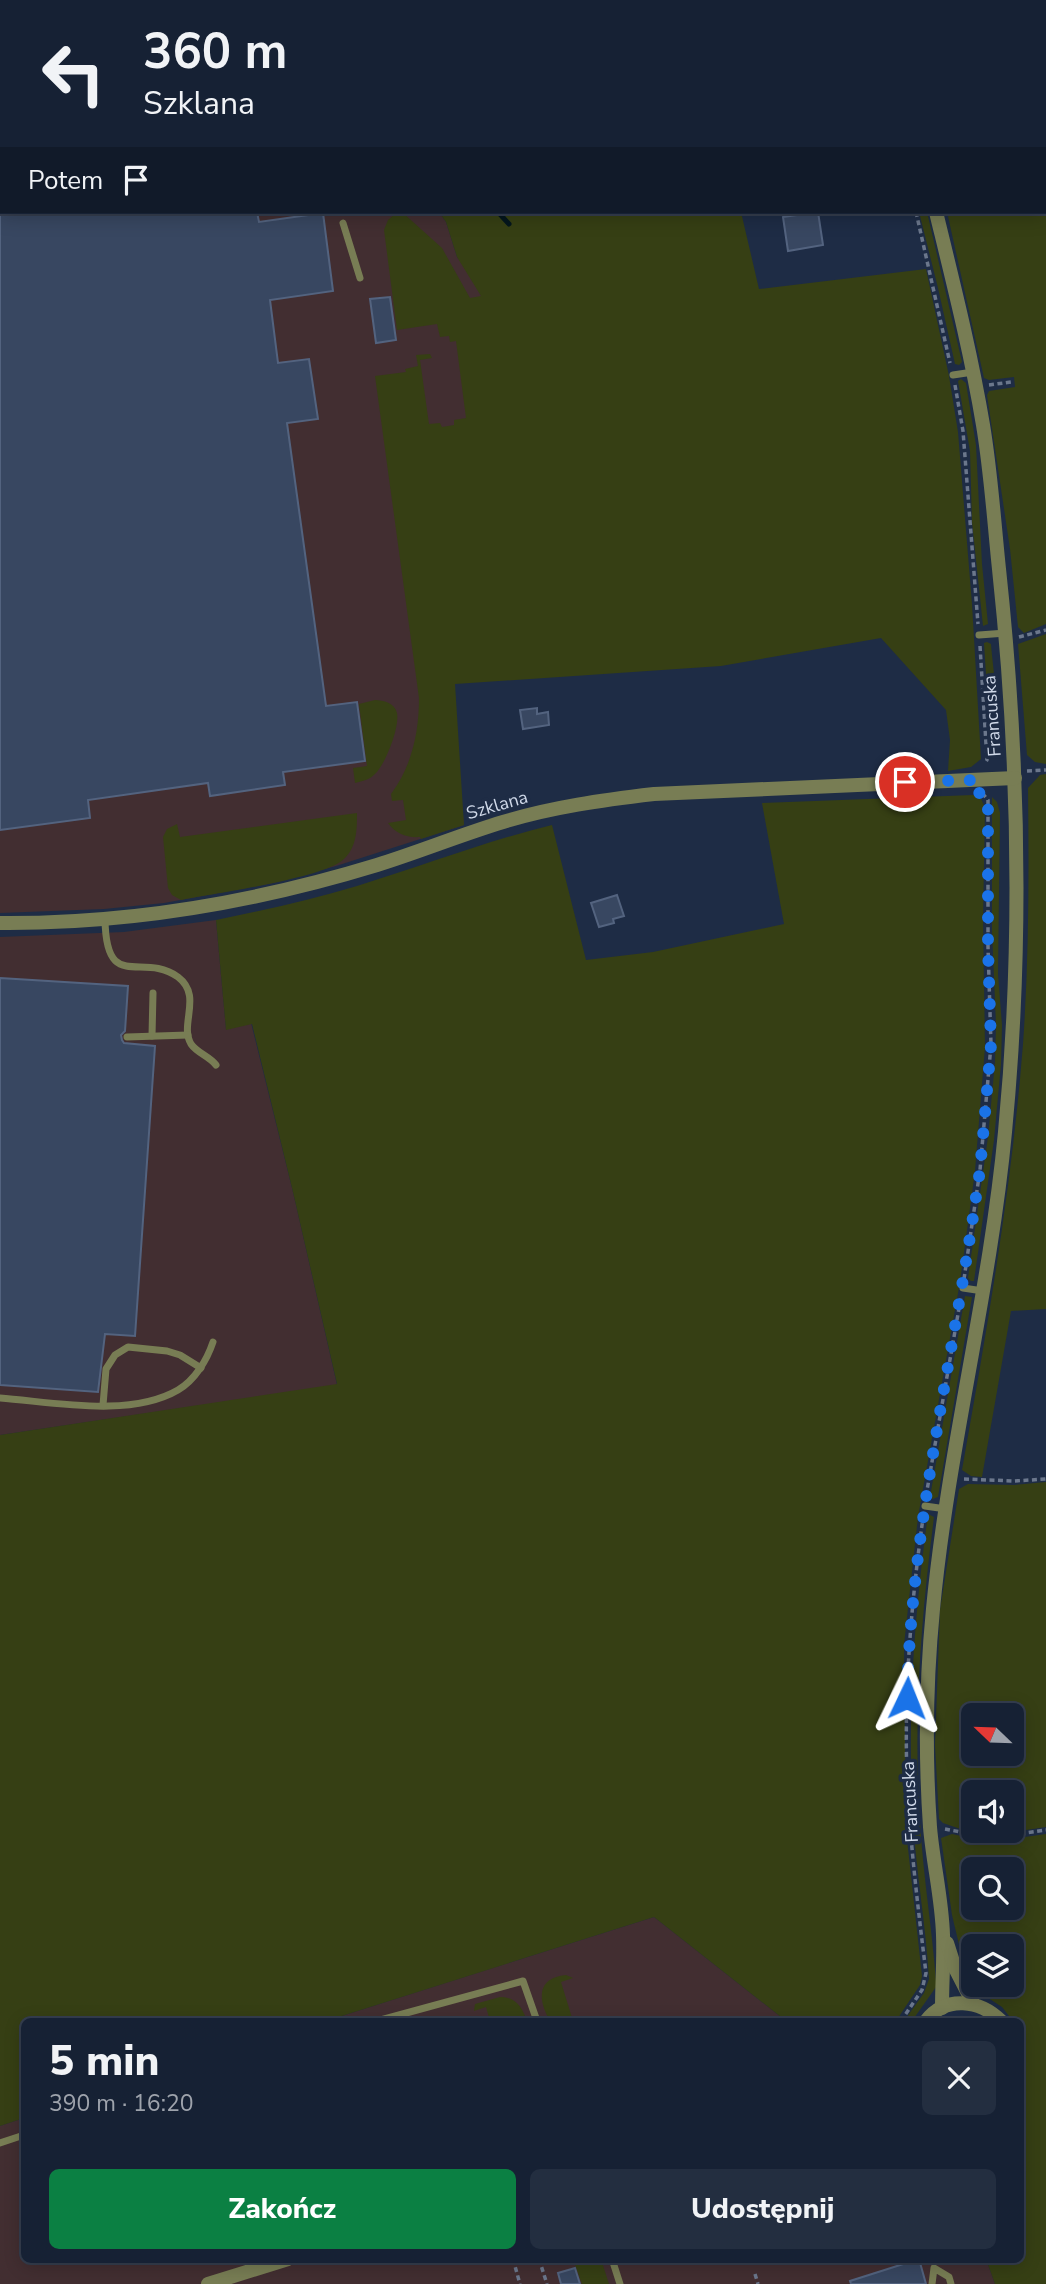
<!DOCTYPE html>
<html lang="pl">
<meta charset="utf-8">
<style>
body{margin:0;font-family:"Nunito Sans",sans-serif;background:#232e40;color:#f1f3f6;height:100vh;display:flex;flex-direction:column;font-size:26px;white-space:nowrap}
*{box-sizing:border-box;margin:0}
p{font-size:23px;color:#9ea3ac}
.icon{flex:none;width:38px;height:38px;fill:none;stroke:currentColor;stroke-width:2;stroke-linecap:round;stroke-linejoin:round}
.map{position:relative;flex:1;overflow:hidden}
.sheet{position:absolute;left:21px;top:2018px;width:1003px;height:245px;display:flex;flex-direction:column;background:#162134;border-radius:10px;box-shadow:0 4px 18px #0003,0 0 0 2px #353e4f}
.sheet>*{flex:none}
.guide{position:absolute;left:0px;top:0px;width:1046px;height:214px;box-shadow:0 4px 18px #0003,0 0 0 2px #353e4f;background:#162134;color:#f1f3f6;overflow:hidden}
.needle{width:46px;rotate:293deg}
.controls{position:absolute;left:961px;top:1703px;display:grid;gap:14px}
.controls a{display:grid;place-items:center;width:63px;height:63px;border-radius:10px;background:#162134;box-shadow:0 4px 18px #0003,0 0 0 2px #353e4f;font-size:35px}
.pin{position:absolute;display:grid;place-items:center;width:60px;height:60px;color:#fff;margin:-30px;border:4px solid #fff;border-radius:50%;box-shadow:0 2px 7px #0007}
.me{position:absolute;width:77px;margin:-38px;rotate:2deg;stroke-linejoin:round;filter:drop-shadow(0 0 5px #0008)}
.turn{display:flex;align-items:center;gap:24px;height:147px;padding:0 28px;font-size:32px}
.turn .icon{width:91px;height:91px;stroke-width:2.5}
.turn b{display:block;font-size:49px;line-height:60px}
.then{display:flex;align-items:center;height:66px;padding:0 28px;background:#0003;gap:14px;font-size:26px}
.round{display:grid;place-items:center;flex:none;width:74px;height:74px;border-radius:10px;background:#232e40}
.overview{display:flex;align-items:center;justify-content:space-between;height:119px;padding:0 28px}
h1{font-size:42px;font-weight:800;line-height:52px}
.cta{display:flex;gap:14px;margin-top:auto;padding:14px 28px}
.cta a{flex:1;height:80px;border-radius:10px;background:#0b8043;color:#fff;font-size:28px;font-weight:800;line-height:80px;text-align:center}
.cta a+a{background:#232e40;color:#f1f3f6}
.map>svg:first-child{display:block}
.commercial{fill:#422e31}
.green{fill:#363f14;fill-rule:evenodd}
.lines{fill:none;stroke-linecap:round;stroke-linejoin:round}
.stream{stroke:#04161d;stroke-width:5}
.building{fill:#384761;stroke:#53637f;stroke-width:2}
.path{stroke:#6b778c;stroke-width:3.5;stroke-dasharray:5 3.5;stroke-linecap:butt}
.service{stroke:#787d54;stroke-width:7}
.minor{stroke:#787d54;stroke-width:14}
.route{stroke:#1a73e8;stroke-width:12;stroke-dasharray:0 21.6}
.labels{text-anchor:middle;stroke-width:7;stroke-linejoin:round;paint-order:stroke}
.street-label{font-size:18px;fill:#d0d9e9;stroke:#1e2c45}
</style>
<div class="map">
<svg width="1046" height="2284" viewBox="0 0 1046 2284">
<rect width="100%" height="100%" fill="#1e2c45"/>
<!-- commercial -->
<g class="commercial">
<path d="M2,105V212H439L446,222L457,257L582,421L430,471L464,825L336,866L273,883L164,903L104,909L0,913V106Z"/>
<path d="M216,920L226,1029L251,1023L293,1192L337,1385L0,1435V937L124,932Z"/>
<path d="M654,1917L786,2021H326L556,1948Z"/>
<path d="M24,2118V2259H986L995,2284H0V2126Z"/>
</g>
<!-- green -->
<g class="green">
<path d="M187,0H727L722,2H187Z"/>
<path d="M887,0H1046V624L1024,633L1018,627L1010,549L987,395L989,391L1015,387L1014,377L989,380L984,378L947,212H1045V2H887Z"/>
<path d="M397,212H402L442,248L470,298L481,296L457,257L446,222L439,212H741L759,289L926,269L949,376L958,432L972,604L981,759L971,767L948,771L950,740L946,710L881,638L721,666L455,684L464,825L421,839L420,837C407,838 396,834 388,823L406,820L403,800L392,801L391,794C412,766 419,732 419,698L375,376L406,372L405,369L418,366L416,355L430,354L432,358L420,360L429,424L440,423L442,427L454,425V420L466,418L456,341L450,342L449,336L440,337L437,324L397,330L384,230L388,220Z"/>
<path d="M919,212H927L962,362L959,365L955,364L938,288Z"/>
<path d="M961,379L966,383L976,445L982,564L988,624L983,626L972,522L970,451L958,381Z"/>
<path d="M1046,634V764L1035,762L1027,755L1018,644Z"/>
<path d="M987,642L991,644C993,671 1003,731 991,754L984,643Z"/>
<path d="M375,700C383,700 395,703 397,713C400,727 385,765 375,774C369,780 363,781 355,783L353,768L367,766L359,704Z"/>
<path d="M1046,774V1309L1011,1311L982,1477L971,1476L962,1470C987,1329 1012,1187 1023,1044C1029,959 1029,873 1028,788L1040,775Z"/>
<path d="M973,795L980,796L985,808L983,919L985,1047L975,1171L960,1282L918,1517L904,1645L906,1830L922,1976L920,1985L896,2021H786L654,1917L326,2021H24V2118L0,2126V1435L337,1384L293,1192L252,1024L226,1030L216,920C264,910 311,900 357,886C423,866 486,841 552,825L586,960L653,952L784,924L762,803Z"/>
<path d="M992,797L997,802L1000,813L998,974L1002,1025L1001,1064L994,1140L974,1281H971L968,1278L988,1137L995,1062L996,1024L992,931Z"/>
<path d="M357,813C357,829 357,847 344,859C325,878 212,894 181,900L172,895L168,888L163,837L167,829L177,824L180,837Z"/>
<path d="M965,1296L972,1297L938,1497L933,1499L930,1497Z"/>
<path d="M1046,1482V1827L993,1835L975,1834L943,1823L939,1819L935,1745L940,1610L959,1489L968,1484L1014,1485ZM973,1715H1012V1754H973ZM973,1792H1012V1830H973Z"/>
<path d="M928,1514L934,1517C921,1618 913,1719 920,1821C923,1875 932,1928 936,1981V1987L912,2021H904L924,1993L929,1979C926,1925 916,1872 913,1819C907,1715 914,1617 928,1514Z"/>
<path d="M952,1834L990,1842L1046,1834V2284H995L986,2259H1020V2061L1023,2052L1020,2021H1013L1002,2007L979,1992L966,1974L952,1915L941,1838ZM973,1869H1012V1908H973ZM973,1946H1012V1984H973Z"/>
<path d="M566,1975L573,1978L561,1982L573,2021H550C538,2000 536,1978 566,1975Z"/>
<path d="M500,1997C516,1997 522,2007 527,2021H490L486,2007L474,2011L475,2004Z"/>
<path d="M573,2259H601L609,2284H582Z"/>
</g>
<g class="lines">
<!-- stream -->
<g class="stream">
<path d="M283,0L285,2"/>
<path d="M498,212L509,224"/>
</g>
</g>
<!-- building -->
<g class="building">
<path d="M0,212H257L259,222L323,213L333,291L270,300L278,363L309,359L318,419L287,423L326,706L357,702L365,761L283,772L285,785L210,796L208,783L88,800L90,818L0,830Z"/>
<path d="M818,212L823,245L788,251L783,217Z"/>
<path d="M390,297L396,340L376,343L370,299Z"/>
<path d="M537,708V714L548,712L549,725L523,729L520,710Z"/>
<path d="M617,895L624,916L613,919L614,923L599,927L591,903Z"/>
<path d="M0,978L128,986L125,1031L121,1035L122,1040L124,1043L155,1046L135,1336L105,1334L98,1392L0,1385Z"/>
<path d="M919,2259L926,2284H851L850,2281Z"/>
<path d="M575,2268L580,2284H561L558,2273Z"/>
</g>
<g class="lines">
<!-- path -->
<g class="path">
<path d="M856,0L857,2"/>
<path d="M916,212L950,363"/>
<path d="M955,385L963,431L978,624"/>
<path d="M989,385L1011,382"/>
<path d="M1019,637L1046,630"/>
<path d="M980,646L987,760L985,763"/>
<path d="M1027,771L1046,770"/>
<path d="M964,1279L980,1170L991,1045L988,947V800L983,794"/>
<path d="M964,1479L1014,1481L1046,1479"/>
<path d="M926,1496L961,1297"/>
<path d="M945,1829L991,1838L1046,1830"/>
<path d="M901,2021L922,1990L926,1973C918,1908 910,1843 907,1777C904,1690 911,1604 923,1518"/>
<path d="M513,2259L520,2284"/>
<path d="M539,2259L547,2284"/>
<path d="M755,2274L758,2284"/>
</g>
<!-- service -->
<g class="service">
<path d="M343,223L360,278"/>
<path d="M953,375L973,372"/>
<path d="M979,635L1006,633"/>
<path d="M105,919C106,994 142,951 178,977C203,996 179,1024 191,1044C197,1053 209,1056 216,1065"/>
<path d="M152,1036L153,993"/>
<path d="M127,1037L188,1035"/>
<path d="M963,1288L983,1291"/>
<path d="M0,1398C53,1402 130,1418 178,1390C195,1380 207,1360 213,1342"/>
<path d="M103,1405L106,1369L115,1355L128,1347L167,1351L180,1355L201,1368"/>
<path d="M925,1506L946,1509"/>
<path d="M377,2021L523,1981L537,2021"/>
<path d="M0,2143L24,2135"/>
<path d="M612,2259L620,2284"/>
<path d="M932,2284L934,2268L949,2277L951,2284"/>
</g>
<!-- minor -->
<g class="minor">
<path d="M877,0L878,2"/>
<path d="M936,212C953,282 971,353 983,425C991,473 994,521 999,569C1019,756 1023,945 1005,1132C990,1292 948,1449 933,1609C926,1681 925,1754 930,1827C933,1863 942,1899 943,1935C944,1959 942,1983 942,2008"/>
<path d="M0,923C127,924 256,902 377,865C419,852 460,835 503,822C552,807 603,800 654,794L1015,778"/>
<path d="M947,1943L955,1968L973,2003"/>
<path d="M926,2021C946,1995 980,2000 1001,2021"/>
<path d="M208,2284L288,2259"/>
</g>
</g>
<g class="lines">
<!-- route -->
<path class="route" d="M905,782L978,780L979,793L984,794L988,800V947L991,1045L980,1170L973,1217C949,1377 911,1536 907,1698"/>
</g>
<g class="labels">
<!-- street labels -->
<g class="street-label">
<text transform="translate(992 716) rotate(-94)" y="6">Francuska</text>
<text transform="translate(497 805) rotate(-16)" y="6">Szklana</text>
<text transform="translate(910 1802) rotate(-93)" y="6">Francuska</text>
</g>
</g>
</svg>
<div class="controls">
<a><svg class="needle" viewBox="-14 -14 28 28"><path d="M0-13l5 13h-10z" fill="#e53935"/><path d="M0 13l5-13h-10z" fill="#9ea3ac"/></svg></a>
<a><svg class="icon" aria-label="sound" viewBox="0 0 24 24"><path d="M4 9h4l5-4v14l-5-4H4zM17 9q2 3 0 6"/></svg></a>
<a><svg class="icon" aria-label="search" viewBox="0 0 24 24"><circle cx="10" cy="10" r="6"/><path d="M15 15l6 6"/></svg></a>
<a><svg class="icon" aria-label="layers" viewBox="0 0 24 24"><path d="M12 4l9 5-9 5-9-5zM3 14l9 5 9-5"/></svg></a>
</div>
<div class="pin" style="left:905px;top:782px;background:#d93025"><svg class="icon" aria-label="arrive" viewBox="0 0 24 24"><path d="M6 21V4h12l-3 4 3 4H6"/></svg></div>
<svg class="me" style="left:907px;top:1698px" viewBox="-20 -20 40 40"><path d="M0-17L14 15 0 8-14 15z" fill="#1a73e8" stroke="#fff" stroke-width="4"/></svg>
<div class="guide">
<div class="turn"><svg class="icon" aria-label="left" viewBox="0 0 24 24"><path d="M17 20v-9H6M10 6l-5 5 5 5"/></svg><div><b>360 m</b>Szklana</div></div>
<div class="then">Potem<svg class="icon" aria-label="arrive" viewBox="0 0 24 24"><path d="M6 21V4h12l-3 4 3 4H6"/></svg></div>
</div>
<section class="sheet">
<div class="overview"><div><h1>5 min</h1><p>390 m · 16:20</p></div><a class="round"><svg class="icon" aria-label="close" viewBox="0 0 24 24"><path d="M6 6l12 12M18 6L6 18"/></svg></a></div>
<div class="cta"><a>Zakończ</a><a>Udostępnij</a></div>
</section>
</div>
